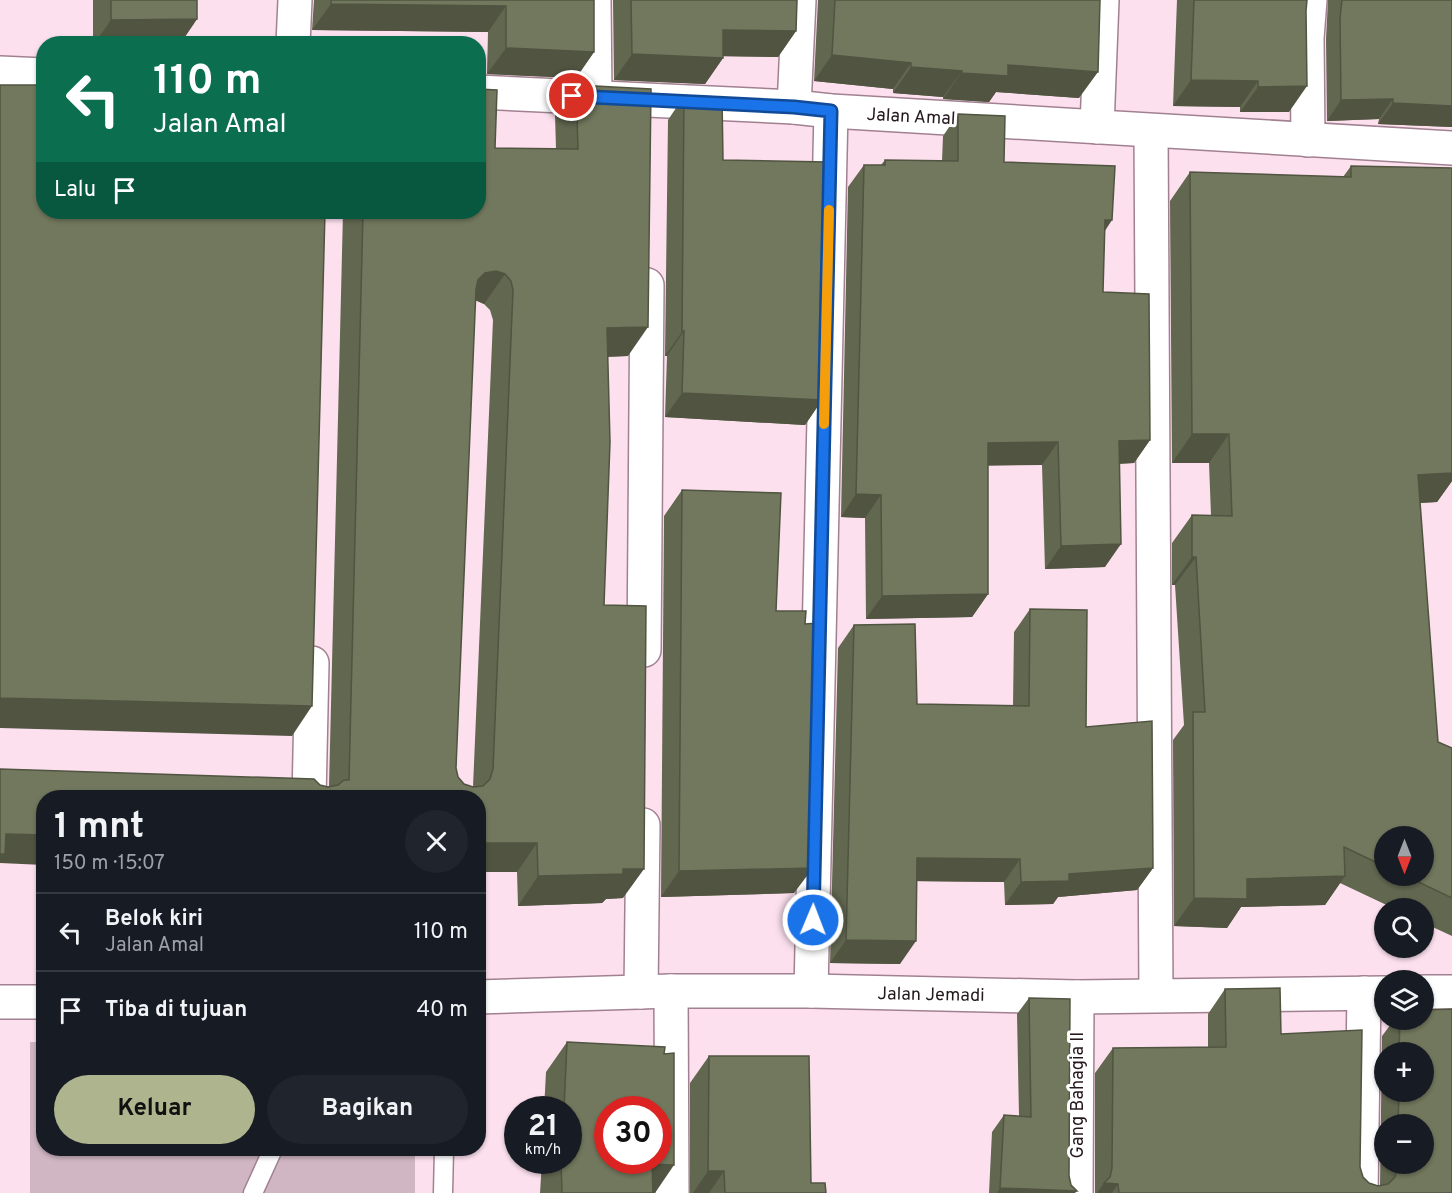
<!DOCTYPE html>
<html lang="id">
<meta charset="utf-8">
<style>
body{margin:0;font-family:Overpass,sans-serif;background:#20242c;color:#f1f3f6;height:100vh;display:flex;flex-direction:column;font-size:22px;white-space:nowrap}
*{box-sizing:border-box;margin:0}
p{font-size:20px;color:#9ea1a6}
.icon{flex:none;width:33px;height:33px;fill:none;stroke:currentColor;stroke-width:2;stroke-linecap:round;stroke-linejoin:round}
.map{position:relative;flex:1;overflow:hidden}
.sheet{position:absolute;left:36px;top:790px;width:450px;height:366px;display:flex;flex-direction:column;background:#171b24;border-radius:24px;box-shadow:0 2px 4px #0004}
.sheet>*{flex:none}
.top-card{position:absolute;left:36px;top:36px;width:450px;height:183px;border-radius:24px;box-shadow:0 2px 4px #0004;background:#0b6e4f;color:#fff;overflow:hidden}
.needle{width:39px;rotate:180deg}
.buttons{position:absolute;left:1374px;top:826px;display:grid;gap:12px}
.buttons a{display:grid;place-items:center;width:60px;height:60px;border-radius:50%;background:#171b24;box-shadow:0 2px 4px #0004;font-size:30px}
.speed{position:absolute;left:504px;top:1096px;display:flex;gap:12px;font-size:30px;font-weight:700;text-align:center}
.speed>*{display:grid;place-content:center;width:78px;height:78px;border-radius:50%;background:#171b24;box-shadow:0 2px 4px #0004;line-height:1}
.speed small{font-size:15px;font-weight:400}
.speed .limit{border:9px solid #d22;background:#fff;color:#111}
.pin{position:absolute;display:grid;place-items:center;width:51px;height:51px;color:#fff;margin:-26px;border:3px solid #fff;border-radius:50%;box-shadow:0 2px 6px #0007}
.me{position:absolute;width:66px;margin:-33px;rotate:1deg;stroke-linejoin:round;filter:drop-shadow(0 0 4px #0008)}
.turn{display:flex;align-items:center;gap:21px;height:126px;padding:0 18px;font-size:27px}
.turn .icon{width:78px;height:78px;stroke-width:2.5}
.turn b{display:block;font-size:42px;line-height:51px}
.then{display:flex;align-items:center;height:57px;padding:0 18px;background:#0003;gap:12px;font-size:22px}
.round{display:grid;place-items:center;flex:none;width:63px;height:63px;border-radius:32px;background:#20242c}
.headline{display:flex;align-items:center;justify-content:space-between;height:102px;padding:0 18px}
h1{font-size:36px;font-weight:700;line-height:45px}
.cta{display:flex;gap:12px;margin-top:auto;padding:12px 18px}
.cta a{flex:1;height:69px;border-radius:36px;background:#adb48e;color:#111;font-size:24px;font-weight:700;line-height:69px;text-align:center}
.cta a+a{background:#20242c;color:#f1f3f6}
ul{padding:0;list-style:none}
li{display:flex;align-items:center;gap:18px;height:78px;padding:0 18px;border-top:2px solid #363941}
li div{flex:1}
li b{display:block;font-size:22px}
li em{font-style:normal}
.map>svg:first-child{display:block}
.green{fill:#cfb6c2}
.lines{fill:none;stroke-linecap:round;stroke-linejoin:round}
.lane-casing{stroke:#a18191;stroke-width:21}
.street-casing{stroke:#a18191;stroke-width:36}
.secondary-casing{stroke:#a18191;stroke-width:36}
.lane{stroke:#fff;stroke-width:18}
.street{stroke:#fff;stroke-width:33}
.secondary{stroke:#fff;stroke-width:33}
.wall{fill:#626750;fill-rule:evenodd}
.shaded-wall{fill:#505441}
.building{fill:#72785d;stroke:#505441;stroke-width:1.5;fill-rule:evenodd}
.route-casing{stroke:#114b97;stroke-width:15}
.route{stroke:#1a73e8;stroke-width:10}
.slow{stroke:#f59e0b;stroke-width:10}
.labels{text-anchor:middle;stroke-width:6;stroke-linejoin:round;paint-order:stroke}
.street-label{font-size:18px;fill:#24181e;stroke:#fff}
</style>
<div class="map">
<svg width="1452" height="1193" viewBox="0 0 1452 1193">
<rect width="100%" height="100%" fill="#fce0ee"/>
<!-- green -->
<path class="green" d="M30,1042H43L44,1149H415V1193H30Z"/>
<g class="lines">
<!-- lane casing -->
<g class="lane-casing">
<g id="lane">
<path d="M253,1193L273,1149"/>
<path d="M443,1193L444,1149"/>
</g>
</g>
<!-- street casing -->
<g class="street-casing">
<g id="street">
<path d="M594,0L595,97"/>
<path d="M293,44L295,0"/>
<path d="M0,73L44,75"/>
<path d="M478,92L794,107L831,111L1452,148"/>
<path d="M794,107L799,0"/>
<path d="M1097,127L1102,0"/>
<path d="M1151,131L1156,995"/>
<path d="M1308,140L1307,38L1310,0"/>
<path d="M644,650L647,285"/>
<path d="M309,798L312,663"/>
<path d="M671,991L672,1193"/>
<path d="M811,991L831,111"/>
<path d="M641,992L643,825"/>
<path d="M1076,1193L1077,997"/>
<path d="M1361,1193L1364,993"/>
</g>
</g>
<!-- secondary casing -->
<g class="secondary-casing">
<g id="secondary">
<path d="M1424,992H1452"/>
<path d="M478,997L671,991H811L1077,997L1384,993"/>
<path d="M0,1002H44"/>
</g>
</g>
<!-- lane -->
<use href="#lane" class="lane"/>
<!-- street -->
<use href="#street" class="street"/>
<!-- secondary -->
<use href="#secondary" class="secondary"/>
</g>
<!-- wall -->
<g class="wall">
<path d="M93,0H197V19L180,44H93Z"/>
<path d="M314,0H594V52L576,78L487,74L488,32L312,30Z"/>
<path d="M613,0H797L796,31L778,57L723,56V58L705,84L614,80Z"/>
<path d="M818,0H1100L1079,98L996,92L989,102L943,99V97L893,93V89L814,81Z"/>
<path d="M1177,0H1307L1289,112H1240V107L1173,106Z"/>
<path d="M1328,0H1452V127L1378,124L1379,119L1327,121L1326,39Z"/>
<path d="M576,85L628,356L608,357L604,605L623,898L606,899L602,903L518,906L517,872H478V798L0,863L320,785L329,787L343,212H478L495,148L556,149L555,114ZM475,300L484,304L490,310L493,320L473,787L464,784L458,777L456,768Z"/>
<path d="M684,96L723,160L822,400L805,425L665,417L667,356H665L668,120Z"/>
<path d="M958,114L1004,162L1104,231L1103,292L1150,440L1134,463L1119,464L1105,567L1045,569L1042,465H988V594L972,617L866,619L865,518L841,517L848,187L864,165H881L885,160L942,161L943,136Z"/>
<path d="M1351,166L1452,168V481L1437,502L1420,503L1438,742L1452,748V936L1424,923V909H1395L1340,883L1325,905L1241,907L1227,928L1174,926L1173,740L1184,725L1175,585H1172V543L1192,515H1211L1209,463H1172L1170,201L1190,172L1343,177ZM1384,837L1424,876H1384Z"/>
<path d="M682,490L776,611L794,893L661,897L664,516Z"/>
<path d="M1030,609L1153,868L1137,890L1058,897L1053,904L1005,905L1004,882L916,881L900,964L830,963L838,648L854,625L917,704L1013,706L1014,632Z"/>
<path d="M1225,989L1281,1034L1360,1167L1363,1177L1369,1183L1378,1186H1380L1382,1036L1394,1020H1424L1452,1193H1095V1073L1113,1048L1208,1047V1014ZM1384,1053H1424V1092H1384ZM1384,1125H1424V1164H1384Z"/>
<path d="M1029,998L1069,1176L1071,1185L1075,1193H989L992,1132L1004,1115L1019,1116L1017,1014Z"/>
<path d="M567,1042L655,1193H540L542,1161H568V1110H544L546,1072Z"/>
<path d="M709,1056L811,1183L826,1193H690V1083Z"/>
</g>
<!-- shaded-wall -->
<g class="shaded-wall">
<path d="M331,4L506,6L488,32L312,30Z"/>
<path d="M197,19L180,44H94L111,20Z"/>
<path d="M723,30L796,31L778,57L705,56Z"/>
<path d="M506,48L594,52L576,78L487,74Z"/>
<path d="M632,54L723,58L705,84L614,80Z"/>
<path d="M832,55L911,63L893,89L814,81Z"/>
<path d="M1008,65L1098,72L1079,98L996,92L989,102L943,99L961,73Z"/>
<path d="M911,67L962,71L943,97L893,93Z"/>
<path d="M1191,80L1258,81L1240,107L1173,106Z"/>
<path d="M1307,86L1289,112H1240L1258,87Z"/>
<path d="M1393,99L1379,119L1327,121L1341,100Z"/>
<path d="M1393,103L1452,106V127L1378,124Z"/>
<path d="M1105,220H1112L1097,243Z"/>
<path d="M496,271L505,274L484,304L475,300L465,303L478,280L485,273Z"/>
<path d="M648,327L628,356L587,357L607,328Z"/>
<path d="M684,331L667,356H665L682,332Z"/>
<path d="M682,393L822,400L805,425L665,417Z"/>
<path d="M1192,434H1229L1209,463H1172Z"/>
<path d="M1150,440L1134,463L1103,464L1119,441Z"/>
<path d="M1058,442L1042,465L972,466L988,443Z"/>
<path d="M1452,459V481L1437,502L1398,504L1418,475Z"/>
<path d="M856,494L881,495L865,518L841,517Z"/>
<path d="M1121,544L1105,567L1045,569L1061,546Z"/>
<path d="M1192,557H1196L1175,585H1172Z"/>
<path d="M988,594L972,617L866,619L882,596Z"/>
<path d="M0,698L312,706L292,736L0,728Z"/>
<path d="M6,834L44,835V865L0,863V842Z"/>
<path d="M478,843H537L517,872H478Z"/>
<path d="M917,858L1020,859L1004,882L901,881Z"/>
<path d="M813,868L794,893L661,897L679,871Z"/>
<path d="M1153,868L1137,890L1058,897L1053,904L1005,905L1021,882L1069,874Z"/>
<path d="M623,869H644L623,898L606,899L602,903L518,906L538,876Z"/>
<path d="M1345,876L1325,905L1241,907L1227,928L1174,926L1194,898L1247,879Z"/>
<path d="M846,940L916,941L900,964L830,963Z"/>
<path d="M652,1164L674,1165L655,1193H632Z"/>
<path d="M708,1171H724L709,1193H693Z"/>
<path d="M1104,1183L1118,1184L1112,1193H1097Z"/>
<path d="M1000,1188L1077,1191L1075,1193H997Z"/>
</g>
<!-- building -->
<g class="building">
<path d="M111,0H197V19L111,20Z"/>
<path d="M331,0H594V52L506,48V6L331,4Z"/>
<path d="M631,0H797L796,31L723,30V58L632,54Z"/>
<path d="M835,0H1100L1098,72L1008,65V76L961,73L962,71L911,67V63L832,55Z"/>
<path d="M1194,0H1307L1306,11L1307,86L1258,87V81L1191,80Z"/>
<path d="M1342,0H1452V106L1393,103V99L1341,100L1340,18Z"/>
<path d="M0,85H44V212H325L312,706L0,698Z"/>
<path d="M576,85L651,89L648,327L607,328L610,442L604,605L646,606L644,869H623V874L538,876L537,843H478V798H44V835L6,834L5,854H0V769L314,779L320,785L328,787L338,785L344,780H349L363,212H478V89L497,90L495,148L578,149ZM496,271L505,274L511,281L513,290L493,769L490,779L483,786L473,787L464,784L458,777L456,768L476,289L478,280L485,273Z"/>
<path d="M684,96L722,97L723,160L827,162L822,400L682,393L684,331L682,332Z"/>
<path d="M958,114L1005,116L1004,162L1115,166L1112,220H1105L1103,292L1149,294L1150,440L1119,441L1121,544L1061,546L1058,442L988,443V594L882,596L881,495L856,494L864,165H885V160L958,161Z"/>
<path d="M1351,166L1452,168V473L1418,475L1438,742L1452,748V898L1406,876H1424V837H1384V866L1344,847L1345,876L1247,879V899L1194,898L1193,712H1205L1196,557H1192V515L1232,516L1229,434H1192L1190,172L1351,177Z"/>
<path d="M682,490L781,493L776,611H806L805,624L818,623L813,868L679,871Z"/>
<path d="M1030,609L1087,610L1086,727L1152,721L1153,868L1069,874V881L1021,882L1020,859L917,858L916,941L846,940L854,625L915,624L917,704L1029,706Z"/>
<path d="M1280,988L1281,1034L1362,1030L1360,1167L1363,1177L1369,1183L1378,1186L1388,1184L1395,1177L1398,1164H1424V1125H1398L1399,1092H1424V1053H1399L1400,1020H1424V1010L1452,1009V1193H1119L1118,1184L1104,1183L1110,1177L1112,1168L1113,1048L1226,1047L1225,989Z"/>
<path d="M1029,998L1070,999L1069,1176L1071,1185L1077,1191L1000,1188L1004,1115L1031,1117Z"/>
<path d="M567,1042L665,1047L664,1054L674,1053V1165L652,1164L653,1193H562L561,1161H568V1110H564ZM608,1110H658V1161H608Z"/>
<path d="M709,1056H809L811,1183H825L826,1193H725L724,1171H708Z"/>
</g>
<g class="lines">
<!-- route casing -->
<g class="route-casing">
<path id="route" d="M572,96L794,107L831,111L813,920"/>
</g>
<!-- route -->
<use href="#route" class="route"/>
<!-- slow -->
<path class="slow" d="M824,424L829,210"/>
</g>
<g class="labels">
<!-- street labels -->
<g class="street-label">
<text transform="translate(911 116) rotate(3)" y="6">Jalan Amal</text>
<text transform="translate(931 994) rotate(1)" y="6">Jalan Jemadi</text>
<text transform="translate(1077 1095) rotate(-90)" y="6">Gang Bahagia II</text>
</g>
</g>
</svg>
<div class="buttons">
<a><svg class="needle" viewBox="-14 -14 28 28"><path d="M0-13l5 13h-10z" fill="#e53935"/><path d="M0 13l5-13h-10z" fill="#9ea1a6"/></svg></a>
<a><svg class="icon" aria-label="search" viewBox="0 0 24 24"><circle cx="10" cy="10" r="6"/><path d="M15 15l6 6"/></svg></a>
<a><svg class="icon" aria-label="layers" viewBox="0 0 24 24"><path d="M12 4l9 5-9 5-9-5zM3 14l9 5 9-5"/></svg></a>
<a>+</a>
<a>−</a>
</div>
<div class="speed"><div>21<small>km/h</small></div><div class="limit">30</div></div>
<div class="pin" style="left:572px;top:96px;background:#d93025"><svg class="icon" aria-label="arrive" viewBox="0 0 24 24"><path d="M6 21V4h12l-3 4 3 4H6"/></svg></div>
<svg class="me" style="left:813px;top:920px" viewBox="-20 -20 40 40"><circle r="17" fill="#1a73e8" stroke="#fff" stroke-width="3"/><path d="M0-11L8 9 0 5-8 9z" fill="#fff"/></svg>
<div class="top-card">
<div class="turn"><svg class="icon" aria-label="left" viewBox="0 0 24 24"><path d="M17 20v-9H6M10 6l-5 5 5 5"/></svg><div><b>110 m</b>Jalan Amal</div></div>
<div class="then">Lalu<svg class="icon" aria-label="arrive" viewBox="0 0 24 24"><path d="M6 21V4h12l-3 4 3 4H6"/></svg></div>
</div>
<section class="sheet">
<div class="headline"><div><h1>1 mnt</h1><p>150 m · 15:07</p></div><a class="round"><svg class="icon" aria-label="close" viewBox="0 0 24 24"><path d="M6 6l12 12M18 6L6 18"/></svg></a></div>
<ul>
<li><svg class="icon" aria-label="left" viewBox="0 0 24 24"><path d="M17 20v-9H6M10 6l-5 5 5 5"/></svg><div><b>Belok kiri</b><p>Jalan Amal</p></div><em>110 m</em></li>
<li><svg class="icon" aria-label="arrive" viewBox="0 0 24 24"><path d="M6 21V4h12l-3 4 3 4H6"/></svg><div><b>Tiba di tujuan</b></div><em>40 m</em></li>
</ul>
<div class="cta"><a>Keluar</a><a>Bagikan</a></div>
</section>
</div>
